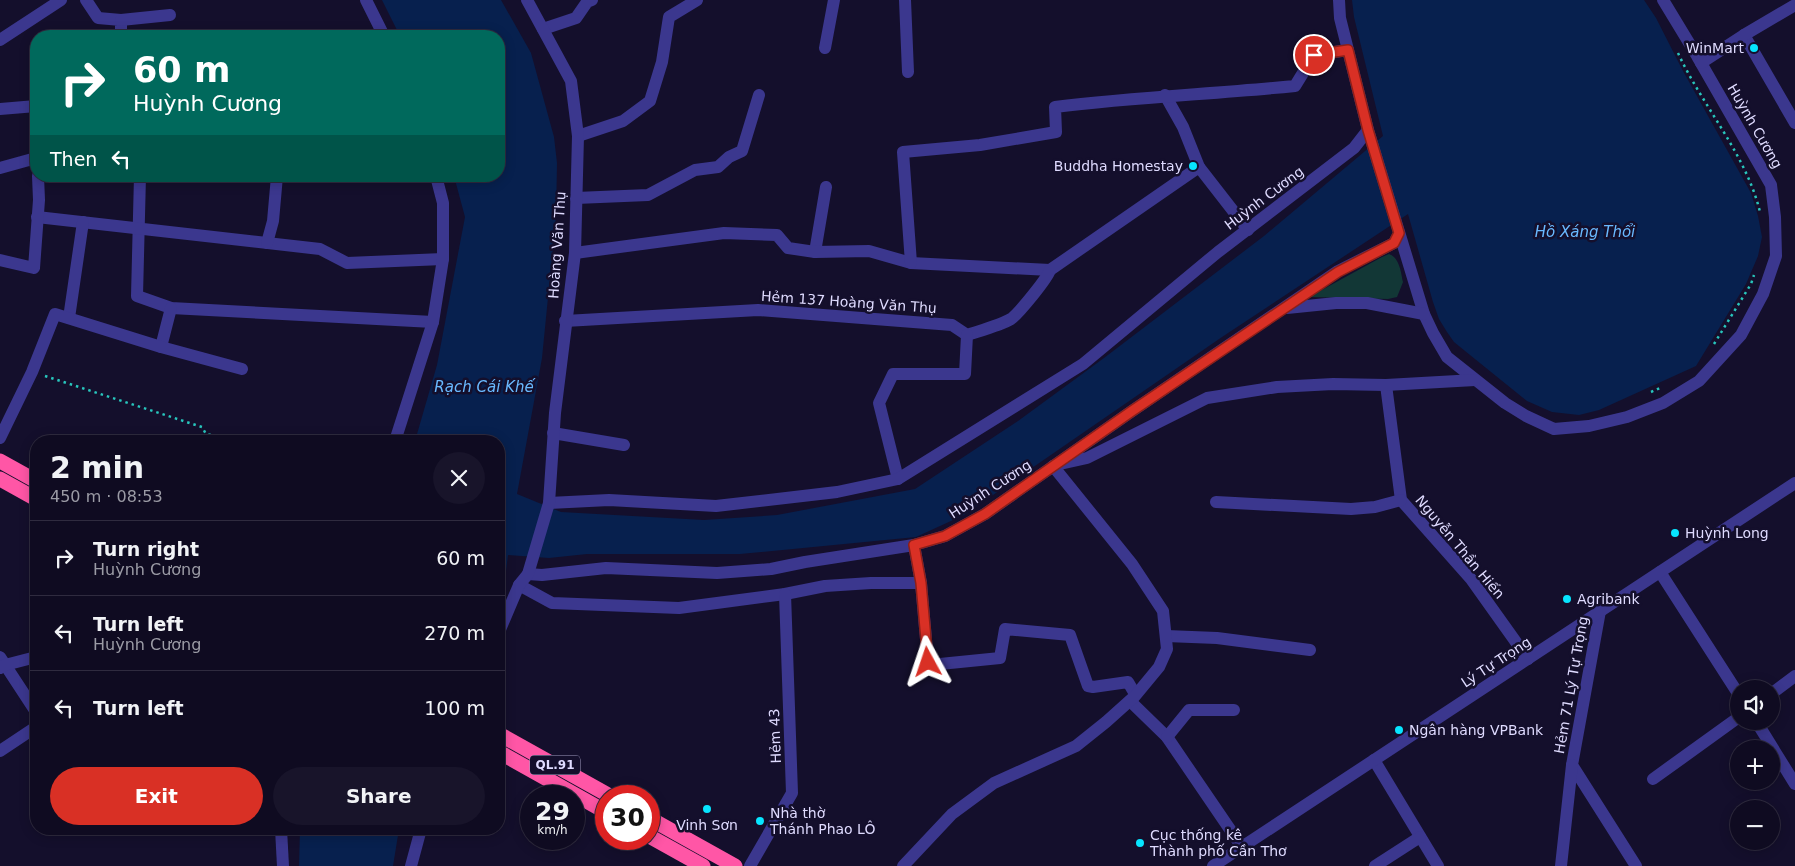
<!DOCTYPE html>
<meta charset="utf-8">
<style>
body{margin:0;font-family:"DejaVu Sans",sans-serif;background:#18142a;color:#f1f3f6;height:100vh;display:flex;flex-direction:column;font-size:19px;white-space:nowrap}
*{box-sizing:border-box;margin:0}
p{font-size:16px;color:#9b9ba5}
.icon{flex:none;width:28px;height:28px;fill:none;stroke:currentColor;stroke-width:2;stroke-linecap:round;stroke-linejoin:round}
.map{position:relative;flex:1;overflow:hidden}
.details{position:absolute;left:30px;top:435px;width:475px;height:400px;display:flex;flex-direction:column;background:#0f0b21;border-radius:20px;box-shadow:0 2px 12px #0003,0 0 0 1px #2f2b3f}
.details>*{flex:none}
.banner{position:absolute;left:30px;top:30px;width:475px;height:152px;border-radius:20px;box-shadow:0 2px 12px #0003,0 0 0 1px #2f2b3f;background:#00695c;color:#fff;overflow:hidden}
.buttons{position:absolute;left:1730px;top:680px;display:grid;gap:10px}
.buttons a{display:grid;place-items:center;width:50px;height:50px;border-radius:50%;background:#0f0b21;box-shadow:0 2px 12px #0003,0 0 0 1px #2f2b3f;font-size:25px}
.speed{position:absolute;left:520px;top:785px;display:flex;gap:10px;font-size:25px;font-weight:700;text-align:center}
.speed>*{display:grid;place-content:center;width:65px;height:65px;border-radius:50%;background:#0f0b21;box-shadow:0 2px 12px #0003,0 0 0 1px #2f2b3f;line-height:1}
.speed small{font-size:12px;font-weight:400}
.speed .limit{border:8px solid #d22;background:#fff;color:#111}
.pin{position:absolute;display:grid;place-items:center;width:42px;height:42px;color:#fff;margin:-21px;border:2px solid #fff;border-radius:50%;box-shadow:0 1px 5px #0007}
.me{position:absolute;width:55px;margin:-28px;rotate:355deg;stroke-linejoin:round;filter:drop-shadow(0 0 4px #0008)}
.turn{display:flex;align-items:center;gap:18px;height:105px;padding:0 20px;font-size:22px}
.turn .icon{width:65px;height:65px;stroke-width:2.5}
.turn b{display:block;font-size:35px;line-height:42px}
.then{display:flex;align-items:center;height:48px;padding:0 20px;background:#0003;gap:10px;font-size:19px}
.round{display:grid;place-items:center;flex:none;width:52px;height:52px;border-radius:26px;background:#18142a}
.head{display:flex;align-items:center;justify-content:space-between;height:85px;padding:0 20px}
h1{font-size:30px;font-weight:600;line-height:38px}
.cta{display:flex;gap:10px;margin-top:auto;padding:10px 20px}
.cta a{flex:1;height:58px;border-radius:30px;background:#d93025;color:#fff;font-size:20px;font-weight:600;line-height:58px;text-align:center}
.cta a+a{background:#18142a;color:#f1f3f6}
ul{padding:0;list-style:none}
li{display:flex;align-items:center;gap:15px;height:75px;padding:0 20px;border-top:1px solid #2f2b3f}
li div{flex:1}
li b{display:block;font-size:19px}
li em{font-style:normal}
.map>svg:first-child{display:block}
.green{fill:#123736}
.water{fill:#07204e}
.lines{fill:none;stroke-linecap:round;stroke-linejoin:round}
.path{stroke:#28c6bd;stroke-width:2.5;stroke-dasharray:2.5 4;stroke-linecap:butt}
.minor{stroke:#3b378e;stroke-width:12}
.highway{stroke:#ff56a6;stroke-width:15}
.route-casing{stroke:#8d1f18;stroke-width:12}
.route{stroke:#d93025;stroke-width:9}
.poi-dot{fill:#07e5ff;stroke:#140f2c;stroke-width:2}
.labels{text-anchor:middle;stroke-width:5;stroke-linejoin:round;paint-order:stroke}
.shield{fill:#140f2c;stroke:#a29ec0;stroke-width:1}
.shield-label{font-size:12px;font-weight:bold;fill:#dfdbff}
.poi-label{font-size:14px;fill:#dfdbff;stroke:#140f2c;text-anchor:start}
.street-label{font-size:14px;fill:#dfdbff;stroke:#140f2c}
.water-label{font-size:15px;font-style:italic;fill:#69b9ff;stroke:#140f2c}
</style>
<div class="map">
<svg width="1795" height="866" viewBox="0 0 1795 866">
<rect width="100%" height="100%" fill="#140f2c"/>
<!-- green -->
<path class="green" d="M1389,254C1400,258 1401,273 1403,282L1397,297L1388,299L1309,297L1382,257Z"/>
<!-- water -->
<g class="water">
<path d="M382,0H501L531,53L554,137L557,163L556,217L542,358L517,494L561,512L704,520L777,515L915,489L1018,421L1104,358L1264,236L1383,136L1354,17L1352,0H1644L1656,18L1683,71L1751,193L1758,216L1762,237L1758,256L1746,284L1696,366L1599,410L1579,415L1552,412L1527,401L1470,355L1454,342L1447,332L1439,319L1433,302L1408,214L1222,337L964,515L916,537L740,554H587L549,558L508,555L505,579L499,584V441H415L437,365L465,217L454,176H499V36H400Z"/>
<path d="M300,829H399L393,866H299Z"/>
</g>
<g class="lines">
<!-- path -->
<g class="path">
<path d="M1678,53C1703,107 1746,154 1760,212"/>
<path d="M1714,344L1751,284L1754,275"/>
<path d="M45,376L202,427L206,434L238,441"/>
<path d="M1651,392L1662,387"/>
</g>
<!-- minor -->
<g class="minor">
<path d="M86,0L98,18L121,20V36"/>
<path d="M366,0L384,36"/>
<path d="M905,0L908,72"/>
<path d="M1339,0L1340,18L1368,130L1424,314L1433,333L1447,357L1505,403L1526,416L1554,429L1589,426L1627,417L1663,403L1699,381L1741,335L1763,294L1776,256L1775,217L1771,185L1697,56L1663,0"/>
<path d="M121,20L170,15"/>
<path d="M543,29L576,18L587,2L592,0"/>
<path d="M1744,35L1795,123"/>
<path d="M0,40L61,0"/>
<path d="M825,48L834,0"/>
<path d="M1701,63L1744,35L1795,5"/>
<path d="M1165,95L1183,127L1199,167"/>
<path d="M35,106L36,137"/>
<path d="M0,109L36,106"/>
<path d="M578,136L623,121L650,101L662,62L669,17L697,0"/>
<path d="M0,168L36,158"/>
<path d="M140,176L137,296L171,308L433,322"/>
<path d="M576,198L648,195L695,170L718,167L729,157L742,151L759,95"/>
<path d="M37,217L320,249L347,263L443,259"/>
<path d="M267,243L273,221L277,176"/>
<path d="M815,252L826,187"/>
<path d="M575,253L724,233L777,235L788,248L815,252L869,251L911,263L1050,270"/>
<path d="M0,260L34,268L39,200L38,176"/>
<path d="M911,263L903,152L980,145L1056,132L1055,107C1135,97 1215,94 1295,86L1314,55L1348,50"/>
<path d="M1287,308L1336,303H1367L1424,314"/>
<path d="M69,318L83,222"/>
<path d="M565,321L758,310L952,325L967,335C979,331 1001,325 1011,319C1019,313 1047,279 1050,270L1199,167L1248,230"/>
<path d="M161,347L171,308"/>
<path d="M1386,385L1401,500L1471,579L1528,659"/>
<path d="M553,433L624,445"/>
<path d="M0,438L32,372L55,314L161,347L242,369"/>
<path d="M395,441L433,322L443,259V203L436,176"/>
<path d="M1060,464L1087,458L1207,398L1277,387L1333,384L1386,385L1475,380"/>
<path d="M898,479L879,403L893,374H965L967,335"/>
<path d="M1216,502L1351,509L1375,507L1401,500"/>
<path d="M549,503L609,500L716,506L837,492L898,479L1083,364L1218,252L1354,148L1368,130"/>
<path d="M914,545L921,583"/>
<path d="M1660,572L1739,695"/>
<path d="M528,574L542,575L606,568L717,573L771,569L805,562L914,545L945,536L985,514L1132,411L1338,271L1394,243L1399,234"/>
<path d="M519,585L552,603L679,608L785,594L825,586L871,583H921L928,662L930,665L1000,658L1005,629L1070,635L1088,686L1093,687L1128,682L1135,694"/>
<path d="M1600,611L1572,765L1636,866"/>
<path d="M499,632L519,585L528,574L549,503L555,413L575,253L578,136L571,81L527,0"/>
<path d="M1166,636L1217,638L1310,650"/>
<path d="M0,657L36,712"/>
<path d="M0,668L5,665L36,657"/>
<path d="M1771,694L1795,676"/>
<path d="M1130,701L1167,737L1242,847"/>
<path d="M1756,721L1795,784"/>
<path d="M1167,737L1189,710H1234"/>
<path d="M0,751L36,727"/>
<path d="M1374,760L1438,866"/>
<path d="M1653,779L1739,717"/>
<path d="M258,829H281"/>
<path d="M281,829L283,866"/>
<path d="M411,866L421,829"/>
<path d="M750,866L792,793L785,594"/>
<path d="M903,866L952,814L994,783L1076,746L1106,722L1135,696L1159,667L1167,649L1163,611L1132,564L1053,466"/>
<path d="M1213,866L1795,483"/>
<path d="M1375,866L1420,837"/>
<path d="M1561,866L1572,765"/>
</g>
<!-- highway -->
<g class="highway">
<path d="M0,461L36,481"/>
<path d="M0,479L36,499"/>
<path d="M499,734L610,796"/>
<path d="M499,752L606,812"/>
<path d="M649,818L735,866"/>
<path d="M649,836L703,866"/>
</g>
</g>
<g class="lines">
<!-- route casing -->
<g class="route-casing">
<path id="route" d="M928,662L921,583L914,545L945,536L985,514L1132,411L1338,272L1394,243L1399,233L1368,130L1348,50L1314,55"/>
</g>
<!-- route -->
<use href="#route" class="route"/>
</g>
<!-- markers -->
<g class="poi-dot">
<circle cx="1754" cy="48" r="5"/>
<circle cx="1193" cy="166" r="5"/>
<circle cx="1675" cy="533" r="5"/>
<circle cx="1567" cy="599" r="5"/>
<circle cx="1399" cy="730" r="5"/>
<circle cx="707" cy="809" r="5"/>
<circle cx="760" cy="821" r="5"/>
<circle cx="1140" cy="843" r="5"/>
</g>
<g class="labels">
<!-- shield labels -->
<rect class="shield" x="530" y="755.5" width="50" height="19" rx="4"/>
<g class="shield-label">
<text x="555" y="769">QL.91</text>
</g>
<!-- poi labels -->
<g class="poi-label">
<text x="1744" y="53" text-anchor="end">WinMart</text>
<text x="1183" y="171" text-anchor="end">Buddha Homestay</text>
<text x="1685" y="538">Huỳnh Long</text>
<text x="1577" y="604">Agribank</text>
<text x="1409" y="735">Ngân hàng VPBank</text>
<text x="770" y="818">Nhà thờ<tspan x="770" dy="16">Thánh Phao LÔ</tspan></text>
<text x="707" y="830" text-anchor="middle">Vinh Sơn</text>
<text x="1150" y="840">Cục thống kê<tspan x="1150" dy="16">Thành phố Cần Thơ</tspan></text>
</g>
<!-- street labels -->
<g class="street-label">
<text transform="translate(1755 126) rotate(60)" y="5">Huỳnh Cương</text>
<text transform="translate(1264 198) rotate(-37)" y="5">Huỳnh Cương</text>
<text transform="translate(557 245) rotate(-86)" y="5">Hoàng Văn Thụ</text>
<text transform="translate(849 302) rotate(4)" y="5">Hẻm 137 Hoàng Văn Thụ</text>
<text transform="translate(990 489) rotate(-33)" y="5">Huỳnh Cương</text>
<text transform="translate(1460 547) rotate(50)" y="5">Nguyễn Thần Hiến</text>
<text transform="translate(1496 662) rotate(-33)" y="5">Lý Tự Trọng</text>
<text transform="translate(1571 685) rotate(-80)" y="5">Hẻm 71 Lý Tự Trọng</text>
<text transform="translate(775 736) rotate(-92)" y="5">Hẻm 43</text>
</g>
<!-- water labels -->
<g class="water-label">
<text x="1585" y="237">Hồ Xáng Thổi</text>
<text x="484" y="392">Rạch Cái Khế</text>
</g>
</g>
</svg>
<div class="buttons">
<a><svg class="icon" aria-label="sound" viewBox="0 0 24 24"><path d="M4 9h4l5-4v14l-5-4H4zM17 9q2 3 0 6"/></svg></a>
<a>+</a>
<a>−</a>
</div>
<div class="speed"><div>29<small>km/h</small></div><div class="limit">30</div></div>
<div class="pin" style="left:1314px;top:55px;background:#d93025"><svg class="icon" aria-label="arrive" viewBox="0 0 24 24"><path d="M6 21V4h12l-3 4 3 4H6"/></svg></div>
<svg class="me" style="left:928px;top:662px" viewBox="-20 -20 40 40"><path d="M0-17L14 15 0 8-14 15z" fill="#d93025" stroke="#fff" stroke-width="4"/></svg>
<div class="banner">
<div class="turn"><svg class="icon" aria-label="right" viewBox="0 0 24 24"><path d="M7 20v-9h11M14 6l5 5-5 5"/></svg><div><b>60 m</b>Huỳnh Cương</div></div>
<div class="then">Then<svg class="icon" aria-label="left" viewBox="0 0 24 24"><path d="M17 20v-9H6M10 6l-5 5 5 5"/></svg></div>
</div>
<section class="details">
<div class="head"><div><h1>2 min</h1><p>450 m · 08:53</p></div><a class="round"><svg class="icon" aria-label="close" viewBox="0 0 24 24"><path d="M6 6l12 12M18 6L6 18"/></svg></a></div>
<ul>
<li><svg class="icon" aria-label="right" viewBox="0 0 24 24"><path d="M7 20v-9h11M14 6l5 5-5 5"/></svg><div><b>Turn right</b><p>Huỳnh Cương</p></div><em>60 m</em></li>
<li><svg class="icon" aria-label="left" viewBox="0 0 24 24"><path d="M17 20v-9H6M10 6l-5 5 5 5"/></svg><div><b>Turn left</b><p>Huỳnh Cương</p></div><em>270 m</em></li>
<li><svg class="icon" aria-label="left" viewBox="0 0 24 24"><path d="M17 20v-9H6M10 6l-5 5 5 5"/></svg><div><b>Turn left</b></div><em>100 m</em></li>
</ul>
<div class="cta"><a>Exit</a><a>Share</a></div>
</section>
</div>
